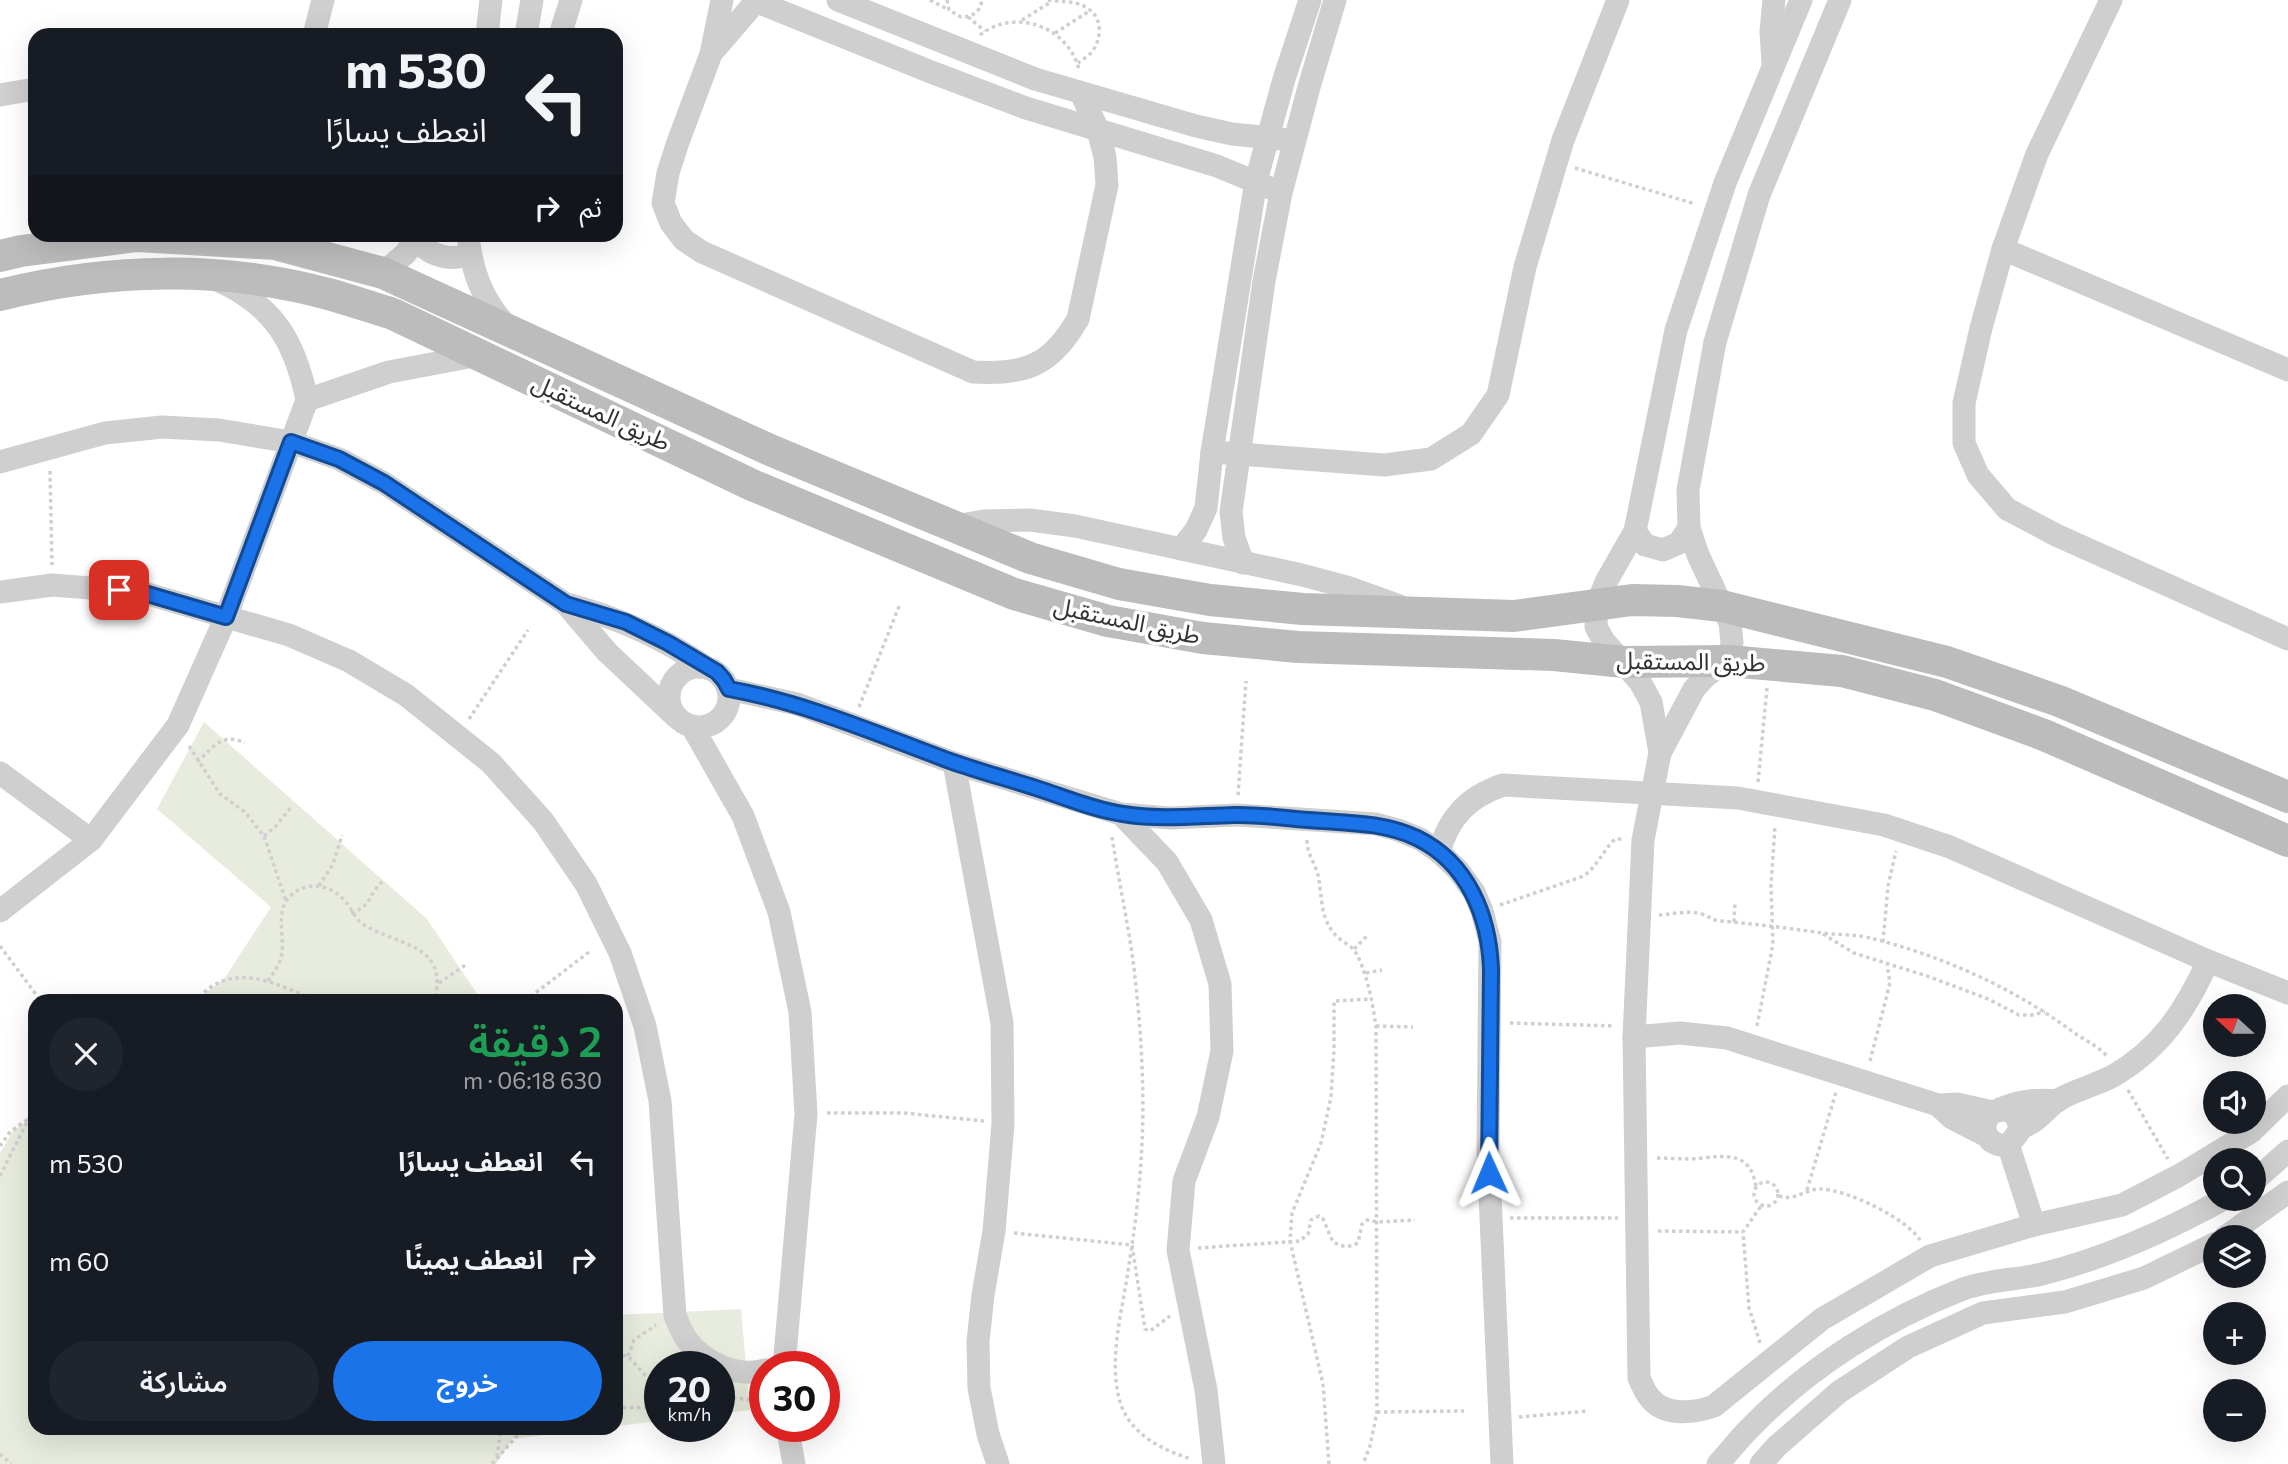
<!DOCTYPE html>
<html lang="ar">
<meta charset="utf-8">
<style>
body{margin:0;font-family:Commissioner,"Noto Sans Arabic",sans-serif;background:#20242c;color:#f1f3f6;direction:rtl;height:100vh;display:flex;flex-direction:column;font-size:26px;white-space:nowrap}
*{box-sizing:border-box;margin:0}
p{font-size:23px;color:#9ea1a6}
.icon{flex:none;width:38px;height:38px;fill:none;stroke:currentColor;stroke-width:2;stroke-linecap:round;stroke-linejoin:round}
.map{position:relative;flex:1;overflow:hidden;direction:ltr}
.side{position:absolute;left:28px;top:994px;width:595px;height:441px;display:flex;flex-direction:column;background:#171b24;border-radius:21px;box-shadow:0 7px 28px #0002;direction:rtl}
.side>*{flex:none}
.guide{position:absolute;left:28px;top:28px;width:595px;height:214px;border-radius:21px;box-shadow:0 7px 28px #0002;direction:rtl;background:#171b24;color:#f1f3f6;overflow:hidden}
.needle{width:46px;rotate:291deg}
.buttons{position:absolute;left:2203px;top:994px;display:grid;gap:14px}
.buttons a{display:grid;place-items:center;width:63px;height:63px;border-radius:50%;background:#171b24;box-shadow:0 7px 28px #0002;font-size:35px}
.speed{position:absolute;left:644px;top:1351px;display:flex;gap:14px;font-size:35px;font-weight:700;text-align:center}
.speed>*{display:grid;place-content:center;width:91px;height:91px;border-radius:50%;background:#171b24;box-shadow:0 7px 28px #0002;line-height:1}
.speed small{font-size:18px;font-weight:400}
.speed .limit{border:10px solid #d22;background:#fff;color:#111}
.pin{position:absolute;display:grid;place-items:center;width:60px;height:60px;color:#fff;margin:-30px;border-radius:14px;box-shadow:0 4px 10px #0006}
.me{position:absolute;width:77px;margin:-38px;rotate:359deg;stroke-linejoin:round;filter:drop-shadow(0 0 5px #0008)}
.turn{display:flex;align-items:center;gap:24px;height:147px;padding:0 21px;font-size:32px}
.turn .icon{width:91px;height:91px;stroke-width:2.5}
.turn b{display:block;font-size:49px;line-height:60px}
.then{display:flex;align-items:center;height:66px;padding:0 21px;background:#0003;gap:14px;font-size:26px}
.round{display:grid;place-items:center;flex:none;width:74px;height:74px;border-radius:37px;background:#20242c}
.head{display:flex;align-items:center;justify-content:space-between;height:119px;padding:0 21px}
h1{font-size:42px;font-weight:600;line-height:52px;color:#1e9e55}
.cta{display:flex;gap:14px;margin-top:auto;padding:14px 21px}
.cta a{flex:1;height:80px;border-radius:42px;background:#1a73e8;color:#fff;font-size:28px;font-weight:600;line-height:80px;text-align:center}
.cta a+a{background:#20242c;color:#f1f3f6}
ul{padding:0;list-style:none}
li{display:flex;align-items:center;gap:21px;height:98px;padding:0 21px}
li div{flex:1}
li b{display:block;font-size:26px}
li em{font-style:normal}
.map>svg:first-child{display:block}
.green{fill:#e7ecde}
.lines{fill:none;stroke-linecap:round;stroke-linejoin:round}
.path{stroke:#cfcfcf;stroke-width:3.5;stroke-dasharray:3.5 3.5;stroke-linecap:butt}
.minor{stroke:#cfcfcf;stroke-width:23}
.secondary{stroke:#bcbcbc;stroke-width:32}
.route-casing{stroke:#114b97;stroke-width:18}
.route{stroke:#1a73e8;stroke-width:12}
.labels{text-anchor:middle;stroke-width:7;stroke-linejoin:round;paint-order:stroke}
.street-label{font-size:24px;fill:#323232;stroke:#fff}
</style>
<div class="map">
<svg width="2288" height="1464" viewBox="0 0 2288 1464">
<rect width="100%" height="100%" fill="#fff"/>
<!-- green -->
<g class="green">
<path d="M204,722L427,919L482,1001H194L224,979L271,907L157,809Z"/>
<path d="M35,1115V1428H603L512,1439L496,1464H0V1153L13,1131Z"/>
<path d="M741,1309L750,1410L719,1414V1367H660V1421L616,1426V1315Z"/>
</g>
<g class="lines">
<!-- path -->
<g class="path">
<path d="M930,0L949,10"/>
<path d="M947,0L949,10L961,17C973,17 980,12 982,0"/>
<path d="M1048,0C1062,2 1080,0 1091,11C1103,21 1101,41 1091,53C1088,56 1082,60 1078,63"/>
<path d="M968,17L985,31"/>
<path d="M1022,20L1051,2"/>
<path d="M1055,33L1091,10"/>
<path d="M980,35C1015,7 1069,27 1079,70"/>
<path d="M1575,168L1695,204"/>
<path d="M50,471L52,565"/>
<path d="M859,707L900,604"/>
<path d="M469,719L528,630"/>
<path d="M189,746L220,794L245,812L264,836L286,901"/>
<path d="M197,762C214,747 222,732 245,743"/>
<path d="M1758,782L1767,688"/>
<path d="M1238,795L1246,681"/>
<path d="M264,836L277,825L292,806"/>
<path d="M1112,837C1118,876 1126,914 1132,953C1140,1013 1145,1083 1142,1144C1140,1186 1135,1229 1128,1271C1122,1313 1108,1359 1120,1402C1130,1434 1162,1450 1191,1459"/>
<path d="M1307,840C1307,854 1315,863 1318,875C1322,894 1320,916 1333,932C1339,941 1352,945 1356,953C1368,976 1372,1001 1376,1026L1377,1412L1370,1446L1363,1464"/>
<path d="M319,886L333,864L342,835"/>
<path d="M1500,905L1584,876C1597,866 1603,851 1615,839H1624"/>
<path d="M351,913C374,906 368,891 385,880"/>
<path d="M1659,915C1673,914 1688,910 1702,914C1709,916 1713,921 1721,921C1755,924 1788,928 1822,933C1838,935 1855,934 1870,938C1940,955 2011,987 2069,1029C2082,1039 2096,1044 2108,1057"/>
<path d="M1734,922L1735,902"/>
<path d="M1823,934L1854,953L1930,977L1988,999L2019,1015H2032L2045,1012"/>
<path d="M1883,942L1888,886L1896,851"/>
<path d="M0,946L41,1001"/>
<path d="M1354,949L1368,935"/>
<path d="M1366,973L1382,970"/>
<path d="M268,981C274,972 281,963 282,952C284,930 274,907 295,892C311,881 332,886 344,900C352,908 354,918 364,925C399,946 450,944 434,1001"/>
<path d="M439,983L467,964"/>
<path d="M193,1001C199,997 205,991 211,987C246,964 285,989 319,1001"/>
<path d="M525,1001L589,952"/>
<path d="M1510,1023L1614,1026"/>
<path d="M1376,1026L1413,1027"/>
<path d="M1757,1026L1773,944L1771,885L1775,826"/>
<path d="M1870,1061L1890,983L1887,965"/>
<path d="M2128,1090L2168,1159"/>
<path d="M827,1113H904L984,1121"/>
<path d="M0,1146L10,1132L35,1114"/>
<path d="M1657,1158C1672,1158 1688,1160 1702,1158C1729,1155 1751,1153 1756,1187"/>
<path d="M0,1176L29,1118"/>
<circle cx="1766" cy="1194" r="12"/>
<path d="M1807,1190L1836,1092"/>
<path d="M1779,1196C1794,1202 1805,1189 1820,1189C1846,1189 1906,1218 1920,1240"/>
<path d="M1510,1218H1618"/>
<path d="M1658,1231L1743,1232"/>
<path d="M1014,1233L1132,1245L1145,1329L1150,1331L1170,1316"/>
<path d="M1198,1248L1300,1241L1308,1234L1311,1220L1319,1216L1323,1219L1333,1242C1342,1247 1348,1248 1358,1243L1362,1224L1367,1220L1379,1222L1415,1220"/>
<path d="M1760,1343L1749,1308L1743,1232L1761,1206"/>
<path d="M616,1354L628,1356L660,1392"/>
<path d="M628,1356L634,1340L656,1325"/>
<path d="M719,1398L728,1397L765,1402"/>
<path d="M616,1408L660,1407"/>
<path d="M1377,1412L1464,1411"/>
<path d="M1519,1417L1589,1411"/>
<path d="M0,1454L11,1464"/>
<path d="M497,1457L501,1428"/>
<path d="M492,1464L524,1428"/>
<path d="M1329,1464L1323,1384L1290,1241L1292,1213L1321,1143L1331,1097L1334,1049V1001L1371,999"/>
</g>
<!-- minor -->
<g class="minor">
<path d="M722,0L711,54L678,142L668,173L663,203L671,223L684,240L702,252L973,372C1025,375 1051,366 1078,319L1107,185L1105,157L1098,130L1081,93"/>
<path d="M838,0L1035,79L1196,126L1232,134L1281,139"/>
<path d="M1840,0L1759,195L1715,342L1688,490L1689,528L1698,555L1730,623L1732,642L1729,661L1707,675L1694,689L1660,753L1643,840L1634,1037L1639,1378C1642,1384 1645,1393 1650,1398C1665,1417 1694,1413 1714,1406L1822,1319L1930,1256L2034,1225L2122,1205L2178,1176L2251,1132L2288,1096"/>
<path d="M2111,0L2037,154L2003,249L1981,328L1964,403V443L1978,475L2007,509L2056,535L2288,639"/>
<path d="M760,3L931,72L1026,108L1217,166L1270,188"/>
<path d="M314,35L323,0"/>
<path d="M487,35L491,0"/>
<path d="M526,35L532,0"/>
<path d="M560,35L571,0"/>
<path d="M715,49L751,7"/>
<path d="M1773,63L1771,31L1774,0"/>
<path d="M0,95L35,89"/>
<path d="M468,234C471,269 483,303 509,328"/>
<path d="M416,240C431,256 448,261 470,255"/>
<path d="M2003,249L2288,370"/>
<path d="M383,273L405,254L420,234"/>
<path d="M307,400L389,372L479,355"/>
<path d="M1212,452L1384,465L1431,459L1471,434L1498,395L1525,267L1563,140L1618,0"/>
<path d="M0,462L105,433L162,427L219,430L291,442L339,459L384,483L566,604L607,652L676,717"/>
<path d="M955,526L984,521L1030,520L1075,526L1302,575L1347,587L1400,606"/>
<path d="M1635,531L1645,545L1663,550L1679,543L1689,528"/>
<path d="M1181,549L1196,530L1206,508L1212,452L1256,181L1284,79L1310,0"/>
<path d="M1243,563L1234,538L1231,512L1264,281L1281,193L1309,87L1335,0"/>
<path d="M0,592L52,585L141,592L289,635L349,661L406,695L491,763L543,821L586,884L620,953L645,1026L660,1101L675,1316C678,1323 682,1333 687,1340C704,1363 737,1378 765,1370"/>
<path d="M566,604C618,617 663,638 707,668"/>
<circle cx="699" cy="697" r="30"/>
<path d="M729,689L797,704L954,763L1121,814L1170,818L1237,815L1376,824L1398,830L1420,839L1439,852L1458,870L1474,892L1482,911L1490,942L1488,1150L1502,1464"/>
<path d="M693,728L743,816L779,912L800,1012L806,1114L784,1367"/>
<path d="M1660,753L1651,702L1640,682L1604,641L1596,627L1597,604L1606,582L1635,531L1676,330L1725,183L1801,0"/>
<path d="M954,763L1002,1023L1003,1124L994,1231L983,1295L978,1341L979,1388L988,1434L998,1464"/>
<path d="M0,773L91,840"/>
<path d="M1121,814L1167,862L1201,920L1220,984L1222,1051L1208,1117L1184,1181L1178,1250L1206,1390L1214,1464"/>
<path d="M1439,852C1449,817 1468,797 1503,785L1738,798L1884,825L1950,847L2208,961L2288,993"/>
<path d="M0,911L91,840L178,725L226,617L307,400C295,342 274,305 217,280"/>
<path d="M1634,1037L1680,1033L1727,1038L1938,1105L1957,1104L1993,1112"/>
<path d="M1938,1105L1952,1118L1987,1136"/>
<path d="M2000,1109C2020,1101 2036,1099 2058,1101"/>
<path d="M2020,1129L2017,1117L2007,1109L1993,1112C1983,1121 1982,1131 1991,1141C2008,1151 2011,1142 2020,1130C2023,1126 2030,1124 2034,1121C2042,1115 2050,1106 2058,1100C2075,1090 2096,1085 2113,1076C2160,1049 2186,1010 2208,961"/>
<path d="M2008,1144L2034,1225"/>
<path d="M2254,1181L2288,1151"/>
<path d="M2225,1237L2288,1192"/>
<path d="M787,1426L794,1464"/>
<path d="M1718,1464C1730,1451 1741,1436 1754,1424C1812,1365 1886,1319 1963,1289C1987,1280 2016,1280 2042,1274C2106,1258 2166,1231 2224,1199"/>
<path d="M1761,1464L1777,1446L1839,1392L1908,1347L1983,1313L2065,1302L2144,1278L2216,1243"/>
</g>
<!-- secondary -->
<g class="secondary">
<path d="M0,256L21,251L137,236L275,244L383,273L770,450L1030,558L1119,584L1210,600L1303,609L1514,616L1632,600L1677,601L1722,606L1947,662L2059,701L2288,797"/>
<path d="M0,295C108,268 224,265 332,295C353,301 373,308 393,314L752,485L1014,594L1108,621L1203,638L1298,647L1554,655L1624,662L1729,661L1842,671L1935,695L2044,735L2288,841"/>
</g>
</g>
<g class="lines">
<!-- route casing -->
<g class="route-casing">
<path id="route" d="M119,590L141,592L226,617L291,442L339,459L384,483L566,604L626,622L668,643L717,672L724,680L729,689C806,703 877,734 950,761C978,771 1008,779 1036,788C1064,797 1094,810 1123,814C1160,820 1196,816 1234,815C1264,814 1294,820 1324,821C1356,823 1387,824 1417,838C1468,863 1489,916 1491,969L1489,1173"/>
</g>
<!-- route -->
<use href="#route" class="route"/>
</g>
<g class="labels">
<!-- street labels -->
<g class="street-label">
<text transform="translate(601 413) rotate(25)" y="8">طريق المستقبل</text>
<text transform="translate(1127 621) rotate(12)" y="8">طريق المستقبل</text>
<text transform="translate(1691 662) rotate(1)" y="8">طريق المستقبل</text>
</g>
</g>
</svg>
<div class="buttons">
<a><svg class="needle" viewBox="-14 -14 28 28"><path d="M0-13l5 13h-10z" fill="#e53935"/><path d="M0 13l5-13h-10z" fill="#9ea1a6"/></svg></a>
<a><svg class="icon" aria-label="sound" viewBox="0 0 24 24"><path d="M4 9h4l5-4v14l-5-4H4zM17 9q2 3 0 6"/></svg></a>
<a><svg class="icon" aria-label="search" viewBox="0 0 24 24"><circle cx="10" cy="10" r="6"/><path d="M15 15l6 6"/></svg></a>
<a><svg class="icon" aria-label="layers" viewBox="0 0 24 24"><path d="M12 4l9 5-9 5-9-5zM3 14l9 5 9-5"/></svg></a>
<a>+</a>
<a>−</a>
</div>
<div class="speed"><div>20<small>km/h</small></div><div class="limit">30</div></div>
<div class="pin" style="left:119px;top:590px;background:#d93025"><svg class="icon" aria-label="arrive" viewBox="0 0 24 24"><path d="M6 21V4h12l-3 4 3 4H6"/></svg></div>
<svg class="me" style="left:1489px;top:1173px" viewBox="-20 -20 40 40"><path d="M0-17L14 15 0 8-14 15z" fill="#1a73e8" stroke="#fff" stroke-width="4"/></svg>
<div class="guide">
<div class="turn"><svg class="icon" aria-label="left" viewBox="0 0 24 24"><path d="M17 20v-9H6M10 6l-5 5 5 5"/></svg><div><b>530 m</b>انعطف يسارًا</div></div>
<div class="then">ثم<svg class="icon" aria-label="right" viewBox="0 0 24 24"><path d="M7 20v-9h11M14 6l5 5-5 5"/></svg></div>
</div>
<section class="side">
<div class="head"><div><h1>2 دقيقة</h1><p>630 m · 06:18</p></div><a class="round"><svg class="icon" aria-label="close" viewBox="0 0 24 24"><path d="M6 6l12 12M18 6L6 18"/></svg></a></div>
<ul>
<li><svg class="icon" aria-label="left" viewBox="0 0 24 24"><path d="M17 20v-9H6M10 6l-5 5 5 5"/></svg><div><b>انعطف يسارًا</b></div><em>530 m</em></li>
<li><svg class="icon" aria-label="right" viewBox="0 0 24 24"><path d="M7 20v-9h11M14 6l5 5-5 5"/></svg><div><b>انعطف يمينًا</b></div><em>60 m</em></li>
</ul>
<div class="cta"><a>خروج</a><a>مشاركة</a></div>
</section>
</div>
